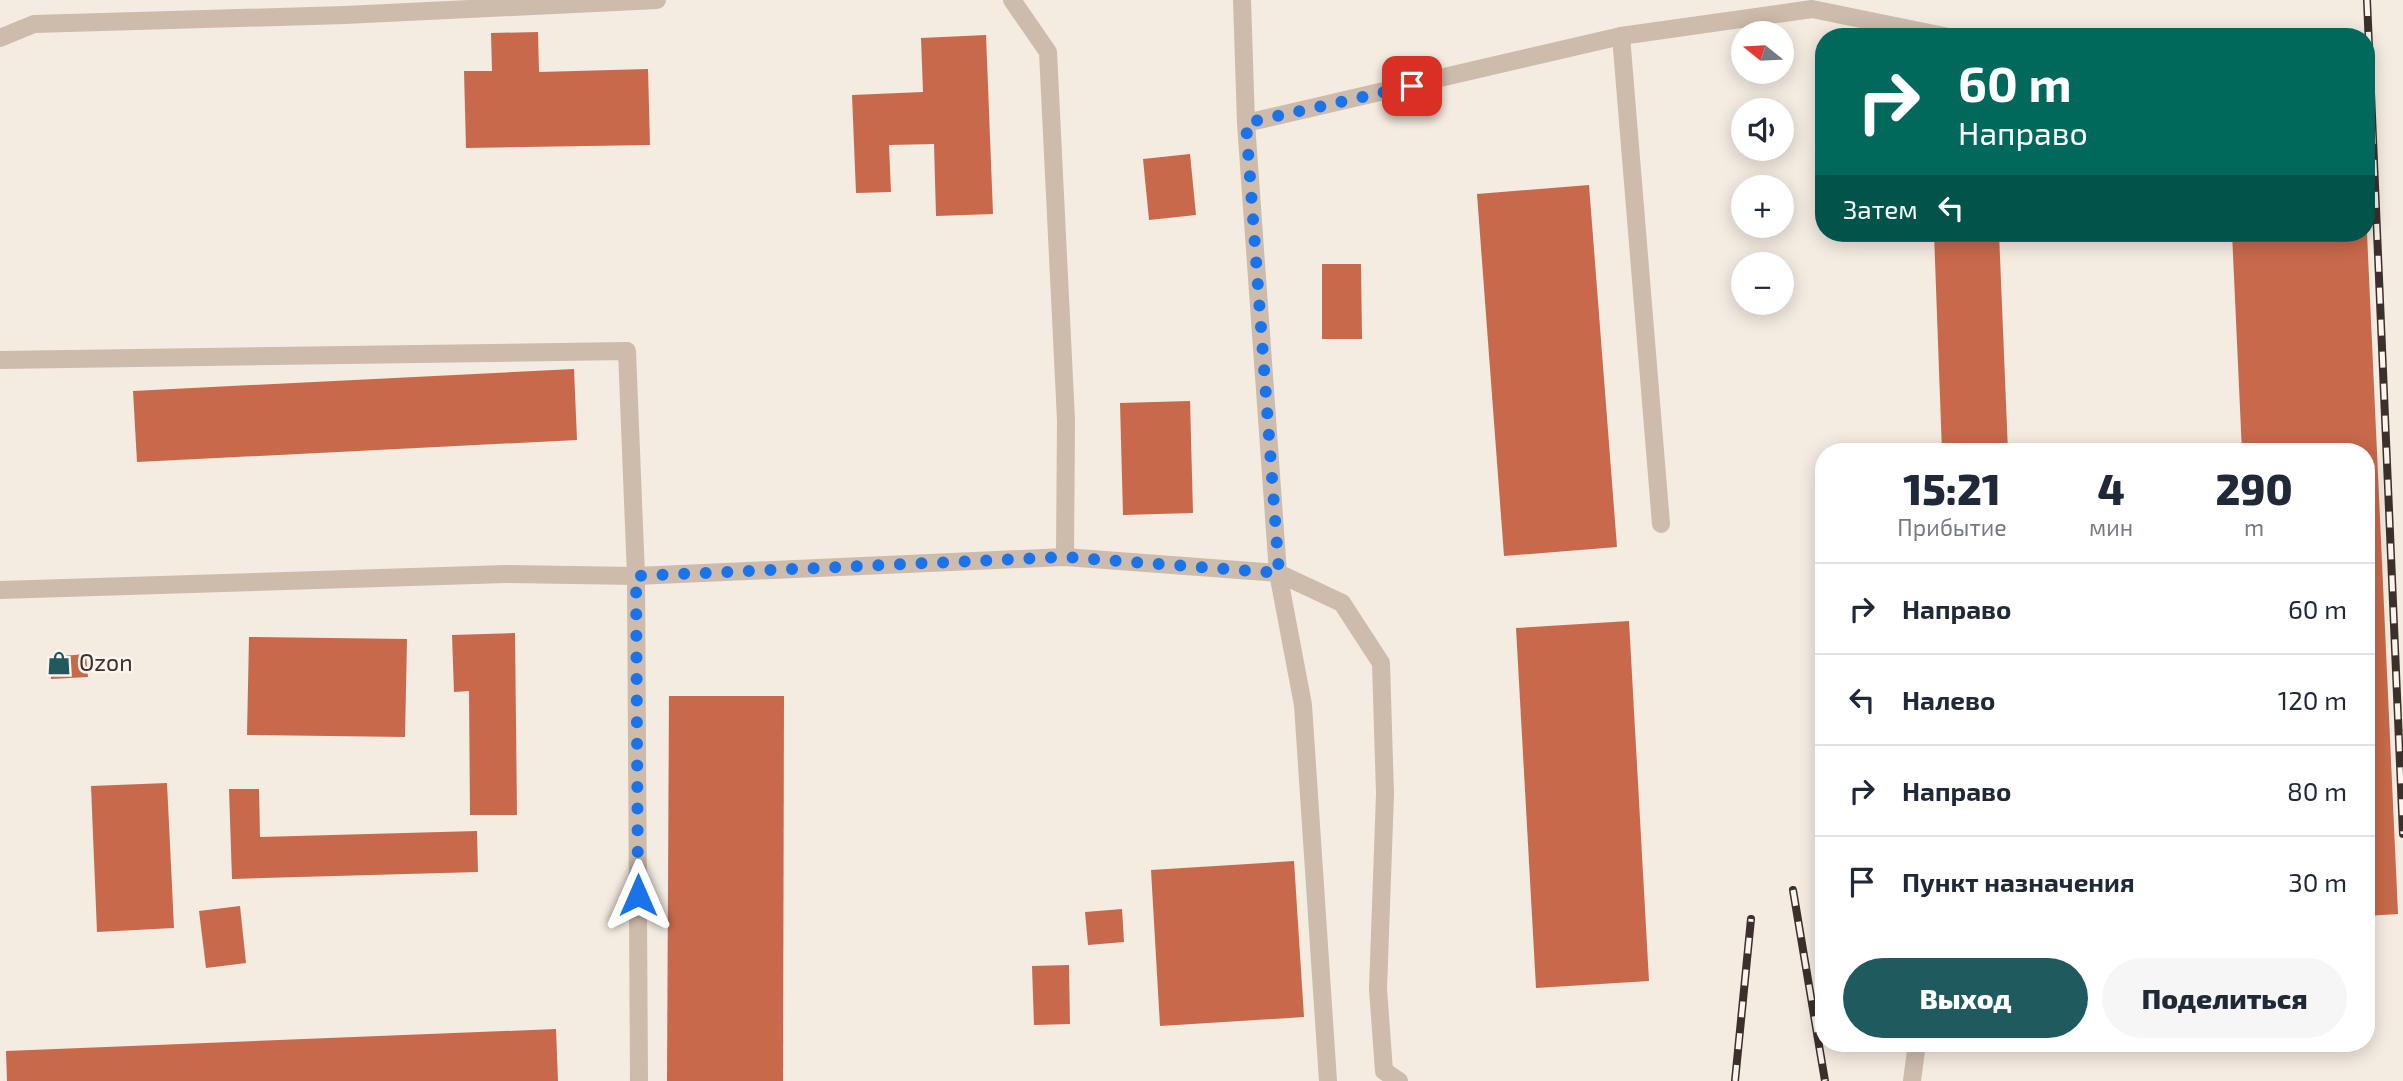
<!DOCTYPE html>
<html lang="ru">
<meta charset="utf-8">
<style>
body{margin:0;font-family:"Exo 2",sans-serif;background:#f6f6f7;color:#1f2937;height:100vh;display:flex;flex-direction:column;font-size:26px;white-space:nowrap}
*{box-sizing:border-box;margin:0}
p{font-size:23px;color:#747a83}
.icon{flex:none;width:38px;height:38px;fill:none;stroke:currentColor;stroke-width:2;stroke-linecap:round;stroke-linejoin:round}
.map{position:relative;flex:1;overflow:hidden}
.panel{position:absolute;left:1815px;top:443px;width:560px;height:609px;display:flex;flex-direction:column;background:#fff;border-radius:28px;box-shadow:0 4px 18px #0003}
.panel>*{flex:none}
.guide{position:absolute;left:1815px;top:28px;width:560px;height:214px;border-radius:28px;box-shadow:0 4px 18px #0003;background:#00695c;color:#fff;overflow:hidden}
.needle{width:46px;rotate:288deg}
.tools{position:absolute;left:1731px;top:21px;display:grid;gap:14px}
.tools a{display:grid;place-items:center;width:63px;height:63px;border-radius:50%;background:#fff;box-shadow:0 4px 18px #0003;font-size:35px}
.pin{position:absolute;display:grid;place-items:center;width:60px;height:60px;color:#fff;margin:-30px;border-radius:14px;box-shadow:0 4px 10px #0006}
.me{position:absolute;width:77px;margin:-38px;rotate:0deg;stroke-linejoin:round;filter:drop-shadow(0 0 5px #0008)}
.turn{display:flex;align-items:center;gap:24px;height:147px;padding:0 28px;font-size:32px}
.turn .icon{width:91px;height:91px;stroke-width:2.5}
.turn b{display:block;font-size:49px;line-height:60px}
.then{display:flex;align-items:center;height:66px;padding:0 28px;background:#0003;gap:14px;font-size:26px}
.eta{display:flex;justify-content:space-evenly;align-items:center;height:119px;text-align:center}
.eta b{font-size:42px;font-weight:800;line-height:49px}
.primary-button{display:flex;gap:14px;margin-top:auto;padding:14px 28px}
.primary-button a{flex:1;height:80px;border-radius:42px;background:#1f5a5e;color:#fff;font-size:28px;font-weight:800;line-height:80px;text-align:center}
.primary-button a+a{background:#f6f6f7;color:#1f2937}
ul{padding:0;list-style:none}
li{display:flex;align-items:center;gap:21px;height:91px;padding:0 28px;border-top:2px solid #e0e1e3}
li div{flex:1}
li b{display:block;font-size:26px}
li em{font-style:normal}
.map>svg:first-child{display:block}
.building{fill:#c8694b}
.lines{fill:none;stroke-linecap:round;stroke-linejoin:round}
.minor{stroke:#cdbbac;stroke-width:18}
.rail-casing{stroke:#3b302b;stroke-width:8}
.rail{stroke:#fbf5ee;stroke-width:5;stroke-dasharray:16;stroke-linecap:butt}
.route{stroke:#1a73e8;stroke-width:12;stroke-dasharray:0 21.6}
.labels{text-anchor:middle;stroke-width:5;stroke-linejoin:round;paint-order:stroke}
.poi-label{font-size:23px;fill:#3b302b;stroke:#fbf5ee;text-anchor:start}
</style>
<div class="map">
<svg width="2403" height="1081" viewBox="0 0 2403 1081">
<rect width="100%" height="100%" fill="#f4ebe1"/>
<!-- building -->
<g class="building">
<path d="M538,32L539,72L648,69L650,145L466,148L464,71H492L491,33Z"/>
<path d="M986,35L993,214L936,216L934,144L889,145L891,192L856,193L852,95L923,92L921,38Z"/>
<path d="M1190,154L1196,215L1149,220L1143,159Z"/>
<path d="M1589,185L1617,547L1504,556L1477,194Z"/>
<path d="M1934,233H1999L2008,452H1942Z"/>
<path d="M2232,233H2367L2398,914L2366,916V452H2242Z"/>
<path d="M1322,264H1361L1362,339H1322Z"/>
<path d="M574,369L577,440L137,462L133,391Z"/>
<path d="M1190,401L1193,513L1123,515L1120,403Z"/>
<path d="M1629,621L1649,981L1536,988L1516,628Z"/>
<path d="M515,633L517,815H470L469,691L454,692L452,635Z"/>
<path d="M249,637L407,639L405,737L247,735Z"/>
<path d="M86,654L88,677L51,679L50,657Z"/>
<path d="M669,696H784L783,1081H667Z"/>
<path d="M167,783L174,928L97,932L91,786Z"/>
<path d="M229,789H259L260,837L477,831L478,872L232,879Z"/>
<path d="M1294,861L1304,1017L1160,1026L1151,870Z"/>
<path d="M240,906L246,963L206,968L199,911Z"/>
<path d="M1122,909L1124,942L1088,945L1085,912Z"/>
<path d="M1069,965L1070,1024L1034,1025L1032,966Z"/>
<path d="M556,1029L558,1081H7L6,1051Z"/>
</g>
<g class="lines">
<!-- minor -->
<g class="minor">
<path d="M1012,0L1048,52L1066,420L1065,557"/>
<path d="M1242,0L1246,123L1278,573L1303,705L1328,1081"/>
<path d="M1621,36L1661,524"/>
<path d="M0,38L34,24L345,15L657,0"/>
<path d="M1246,123L1621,36L1812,9L1949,37"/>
<path d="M0,360L627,351L636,576L639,1081"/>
<path d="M0,590L506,574L636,576L1065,557L1278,573L1342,603L1381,663L1385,794L1378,989L1384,1071L1399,1081"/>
<path d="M1912,1081L1917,1043"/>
</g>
<!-- rail casing -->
<g class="rail-casing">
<g id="rail">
<path d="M2367,0L2403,834"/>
<path d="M1793,890L1825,1081"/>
<path d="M1735,1081L1751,919"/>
</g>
</g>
<!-- rail -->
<use href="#rail" class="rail"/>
</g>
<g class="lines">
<!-- route -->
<path class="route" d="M638,895L636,576L1065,557L1279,573L1246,123L1412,86"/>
</g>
<!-- icons -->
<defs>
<g id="shop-bare" transform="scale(1.89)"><path d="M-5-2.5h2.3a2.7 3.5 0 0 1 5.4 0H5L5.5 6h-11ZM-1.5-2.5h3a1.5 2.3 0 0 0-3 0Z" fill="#1f5a5e" stroke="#fbf5ee" stroke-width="2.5" paint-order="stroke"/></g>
</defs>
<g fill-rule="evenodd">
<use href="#shop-bare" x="59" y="663"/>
</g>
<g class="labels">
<!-- poi labels -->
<g class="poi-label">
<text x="79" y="671">Ozon</text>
</g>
</g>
</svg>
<div class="tools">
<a><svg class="needle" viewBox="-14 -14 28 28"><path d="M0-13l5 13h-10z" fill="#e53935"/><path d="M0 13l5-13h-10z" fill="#747a83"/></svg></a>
<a><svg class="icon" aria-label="sound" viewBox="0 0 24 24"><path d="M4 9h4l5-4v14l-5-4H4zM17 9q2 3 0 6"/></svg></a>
<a>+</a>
<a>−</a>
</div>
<div class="pin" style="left:1412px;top:86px;background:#d93025"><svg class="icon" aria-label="arrive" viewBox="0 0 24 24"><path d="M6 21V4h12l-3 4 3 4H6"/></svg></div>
<svg class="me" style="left:638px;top:895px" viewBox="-20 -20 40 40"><path d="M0-17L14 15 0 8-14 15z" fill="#1a73e8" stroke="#fff" stroke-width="4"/></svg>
<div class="guide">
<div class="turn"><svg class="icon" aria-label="right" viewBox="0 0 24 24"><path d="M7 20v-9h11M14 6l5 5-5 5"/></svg><div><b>60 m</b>Направо</div></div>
<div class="then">Затем<svg class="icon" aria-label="left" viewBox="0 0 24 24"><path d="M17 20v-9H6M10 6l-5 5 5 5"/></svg></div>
</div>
<section class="panel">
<div class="eta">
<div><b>15:21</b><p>Прибытие</p></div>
<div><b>4</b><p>мин</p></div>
<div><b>290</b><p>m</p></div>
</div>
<ul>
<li><svg class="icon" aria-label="right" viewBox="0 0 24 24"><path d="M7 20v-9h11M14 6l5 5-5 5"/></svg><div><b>Направо</b></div><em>60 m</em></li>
<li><svg class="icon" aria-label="left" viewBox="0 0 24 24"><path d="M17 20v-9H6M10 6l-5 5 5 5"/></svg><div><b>Налево</b></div><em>120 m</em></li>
<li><svg class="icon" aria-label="right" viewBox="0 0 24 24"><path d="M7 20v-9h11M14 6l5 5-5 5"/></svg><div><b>Направо</b></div><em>80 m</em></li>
<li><svg class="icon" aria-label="arrive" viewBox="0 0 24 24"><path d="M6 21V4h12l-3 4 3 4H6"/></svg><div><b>Пункт назначения</b></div><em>30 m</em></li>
</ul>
<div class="primary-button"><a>Выход</a><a>Поделиться</a></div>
</section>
</div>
